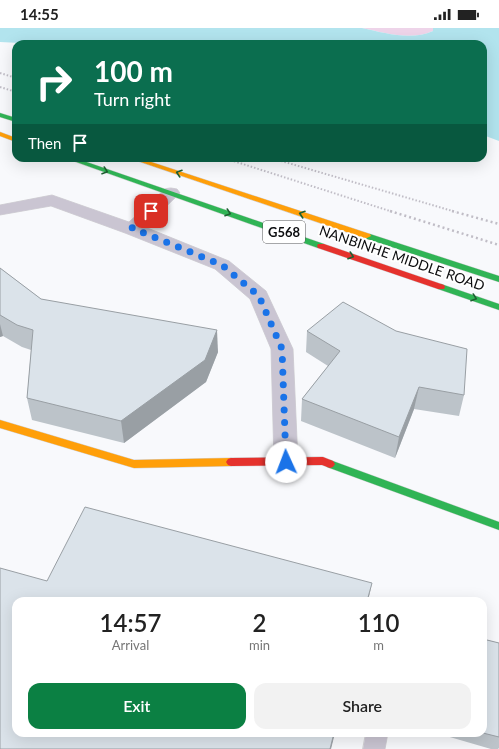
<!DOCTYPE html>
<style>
body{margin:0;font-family:Lato,sans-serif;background:#f2f2f2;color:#222;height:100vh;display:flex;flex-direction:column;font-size:15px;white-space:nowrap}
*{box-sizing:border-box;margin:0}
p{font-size:13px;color:#767676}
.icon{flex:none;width:22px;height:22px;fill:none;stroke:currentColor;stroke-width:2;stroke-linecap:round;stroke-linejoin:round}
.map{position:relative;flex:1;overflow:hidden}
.side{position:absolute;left:12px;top:569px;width:475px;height:140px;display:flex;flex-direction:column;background:#fff;border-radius:12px;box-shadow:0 4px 16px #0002}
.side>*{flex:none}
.hud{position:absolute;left:12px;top:12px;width:475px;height:122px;border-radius:12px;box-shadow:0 4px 16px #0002;background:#0b6e4f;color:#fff;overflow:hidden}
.pin{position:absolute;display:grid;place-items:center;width:34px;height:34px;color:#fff;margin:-17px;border-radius:8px;box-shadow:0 2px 6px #0006}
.me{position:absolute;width:44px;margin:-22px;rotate:358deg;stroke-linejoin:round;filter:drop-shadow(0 0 3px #0008)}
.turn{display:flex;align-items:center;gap:14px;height:84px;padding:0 16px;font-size:18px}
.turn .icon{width:52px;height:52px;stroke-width:2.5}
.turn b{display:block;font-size:28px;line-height:34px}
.then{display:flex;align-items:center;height:38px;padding:0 16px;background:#0003;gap:8px;font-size:15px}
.eta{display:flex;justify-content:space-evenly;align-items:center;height:68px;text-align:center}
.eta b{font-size:24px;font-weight:600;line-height:28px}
.cta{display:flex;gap:8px;margin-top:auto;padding:8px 16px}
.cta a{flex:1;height:46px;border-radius:12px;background:#0b8043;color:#fff;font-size:16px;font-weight:600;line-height:46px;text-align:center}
.cta a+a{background:#f2f2f2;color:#222}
.status{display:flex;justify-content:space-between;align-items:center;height:28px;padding:0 20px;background:#fff;direction:ltr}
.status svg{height:11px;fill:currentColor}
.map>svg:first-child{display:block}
.forest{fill:#eed4e9}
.water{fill:#b2e4ee}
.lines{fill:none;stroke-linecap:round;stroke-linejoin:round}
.lane-casing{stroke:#d3d3d5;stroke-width:1}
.street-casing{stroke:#d3d3d5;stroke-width:1}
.fast-casing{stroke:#d3d3d5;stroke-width:1}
.slow-casing{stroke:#d3d3d5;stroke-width:1}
.jam-casing{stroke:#d3d3d5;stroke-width:1}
.path-far1{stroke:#c0bdc6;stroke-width:2;stroke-dasharray:1.5 2;stroke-linecap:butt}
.path{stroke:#c0bdc6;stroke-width:2.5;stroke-dasharray:2 3;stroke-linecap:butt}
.lane{fill:#cac5d2;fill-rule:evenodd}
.street{fill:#cac5d2;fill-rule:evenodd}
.fast{fill:#30b455;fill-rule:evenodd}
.slow{fill:#ff9f0a;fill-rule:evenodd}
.jam{fill:#e5322d;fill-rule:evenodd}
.wall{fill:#bcc3c9}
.shaded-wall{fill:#999fa4}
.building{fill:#dbe3ea;stroke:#999fa4}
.oneway{stroke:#1e6032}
.route{stroke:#1a73e8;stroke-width:7;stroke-dasharray:0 12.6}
.labels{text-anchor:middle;stroke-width:4;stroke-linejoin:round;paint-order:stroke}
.shield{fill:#fff;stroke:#555657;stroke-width:1}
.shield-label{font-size:13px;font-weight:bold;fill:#0c0d0f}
.street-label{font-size:14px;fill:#0c0d0f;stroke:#fff}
</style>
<div class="status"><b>14:55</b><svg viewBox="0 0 49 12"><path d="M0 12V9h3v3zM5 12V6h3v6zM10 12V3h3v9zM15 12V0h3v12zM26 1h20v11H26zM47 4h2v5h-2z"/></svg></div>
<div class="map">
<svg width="499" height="721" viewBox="0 0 499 721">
<rect width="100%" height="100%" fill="#f8f9fc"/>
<!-- forest -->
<path class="forest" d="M362,0H433V3C411,13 385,5 362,0Z"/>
<!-- water -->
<path class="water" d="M0,0H362C385,5 411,13 433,3V0H499V113L483,107V16H41L0,14Z"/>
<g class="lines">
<!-- lane casing -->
<g class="lane-casing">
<path id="lane" d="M366,705H388L385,721H363Z"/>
</g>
<!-- street casing -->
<g class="street-casing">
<path id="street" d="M171,160L177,161L180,165L145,199L229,233L266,263L293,321L298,434L294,441L286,443L278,441L274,434L271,321L250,271L215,241L125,205L51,178L0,187V177L52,167L129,194L165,161Z"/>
</g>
<!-- fast casing -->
<g class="fast-casing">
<g id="fast">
<path d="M0,85L16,90V94L0,89Z"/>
<path d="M65,130H75L324,216L325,218L321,220H318Z"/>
<path d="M364,206H370L499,248V254L364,210Z"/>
<path d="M441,256L499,276V282L438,261L437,259Z"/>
<path d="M330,432L499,494V502L327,439L325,436L327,433Z"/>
</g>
</g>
<!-- slow casing -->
<g class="slow-casing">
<g id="slow">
<path d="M0,104L16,110V114L0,108Z"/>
<path d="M129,130H139L370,206L371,208L367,210H364Z"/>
<path d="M0,392L134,432L231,430L234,431L236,434L234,437L231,438L134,440L0,400Z"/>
</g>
</g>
<!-- jam casing -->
<g class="jam-casing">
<g id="jam">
<path d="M318,216H324L444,257L445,259L444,261H438L318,220L317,218Z"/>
<path d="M323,429L333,433L335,436L333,439L330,440L322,437L231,438L228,437L226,434L228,431L231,430Z"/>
</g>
</g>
<!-- path-far1 -->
<g class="path-far1">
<path d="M0,45L16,50"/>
<path d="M0,59L16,64"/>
<path d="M224,130L393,184"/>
<path d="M271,130L456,184"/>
</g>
<!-- path -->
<g class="path">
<path d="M390,183L499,217"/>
<path d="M452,183L499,196"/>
</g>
<!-- lane -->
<use href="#lane" class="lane"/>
<!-- street -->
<use href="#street" class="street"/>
<!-- fast -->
<use href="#fast" class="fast"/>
<!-- slow -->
<use href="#slow" class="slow"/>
<!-- jam -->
<use href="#jam" class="jam"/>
</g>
<!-- wall -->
<g class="wall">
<path d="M0,240L41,271L218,324L206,354L124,415L32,392L27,370L31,322L22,319L3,308L0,309Z"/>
<path d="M307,303L464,367L459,388L414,381L395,430L301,393L302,371L328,338L306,324Z"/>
<path d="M483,611L499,615V720L498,721H491L436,705H483Z"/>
</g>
<!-- shaded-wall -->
<g class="shaded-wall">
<path d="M0,296L3,308L0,309Z"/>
<path d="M217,302L218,324L206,354L124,415L121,393Z"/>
<path d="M419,359L414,381L395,430L399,409Z"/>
<path d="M372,555L368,573H367Z"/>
<path d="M334,705H335L331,721H330Z"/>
</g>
<!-- building -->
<g class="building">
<path d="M0,240L41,271L217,302L205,332L121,393L27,370L33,302L17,297L0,287Z"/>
<path d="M343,274L396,303L467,321L464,367L419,359L399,409L302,371L340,323L307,303Z"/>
<path d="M85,479L372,555L367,573H16V705H334L330,721H0V540L47,553Z"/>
<path d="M483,611L499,615V709L483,705Z"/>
</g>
<!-- one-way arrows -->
<defs><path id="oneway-chevron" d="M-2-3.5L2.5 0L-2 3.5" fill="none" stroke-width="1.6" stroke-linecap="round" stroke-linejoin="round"/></defs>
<g class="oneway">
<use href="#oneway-chevron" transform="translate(105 143) rotate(19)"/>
<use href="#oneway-chevron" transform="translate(179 145) rotate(-162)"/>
<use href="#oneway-chevron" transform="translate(228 185) rotate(19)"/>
<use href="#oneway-chevron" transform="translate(302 186) rotate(-162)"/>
<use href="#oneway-chevron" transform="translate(351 228) rotate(19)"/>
<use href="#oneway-chevron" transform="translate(474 270) rotate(19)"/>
</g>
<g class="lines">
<!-- route -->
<path class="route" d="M151,183L132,200L222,237L259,268L282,321L286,434"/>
</g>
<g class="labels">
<!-- shield labels -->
<rect class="shield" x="263" y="193" width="42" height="22" rx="3"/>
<g class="shield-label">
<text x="284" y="209">G568</text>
</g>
<!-- street labels -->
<g class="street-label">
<text transform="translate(402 230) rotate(19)" y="5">NANBINHE MIDDLE ROAD</text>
</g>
</g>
</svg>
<div class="pin" style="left:151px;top:183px;background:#d93025"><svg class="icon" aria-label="arrive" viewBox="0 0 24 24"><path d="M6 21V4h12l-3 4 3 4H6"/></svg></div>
<svg class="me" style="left:286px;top:434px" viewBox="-20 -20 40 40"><circle r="19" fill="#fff"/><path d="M0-13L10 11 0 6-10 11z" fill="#1a73e8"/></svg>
<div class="hud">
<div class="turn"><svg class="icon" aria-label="right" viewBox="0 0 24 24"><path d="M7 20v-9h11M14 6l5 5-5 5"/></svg><div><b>100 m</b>Turn right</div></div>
<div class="then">Then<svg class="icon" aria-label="arrive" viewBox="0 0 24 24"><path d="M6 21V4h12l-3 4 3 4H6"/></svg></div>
</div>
<section class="side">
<div class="eta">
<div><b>14:57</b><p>Arrival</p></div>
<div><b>2</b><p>min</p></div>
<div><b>110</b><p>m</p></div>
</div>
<div class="cta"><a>Exit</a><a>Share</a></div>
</section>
</div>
